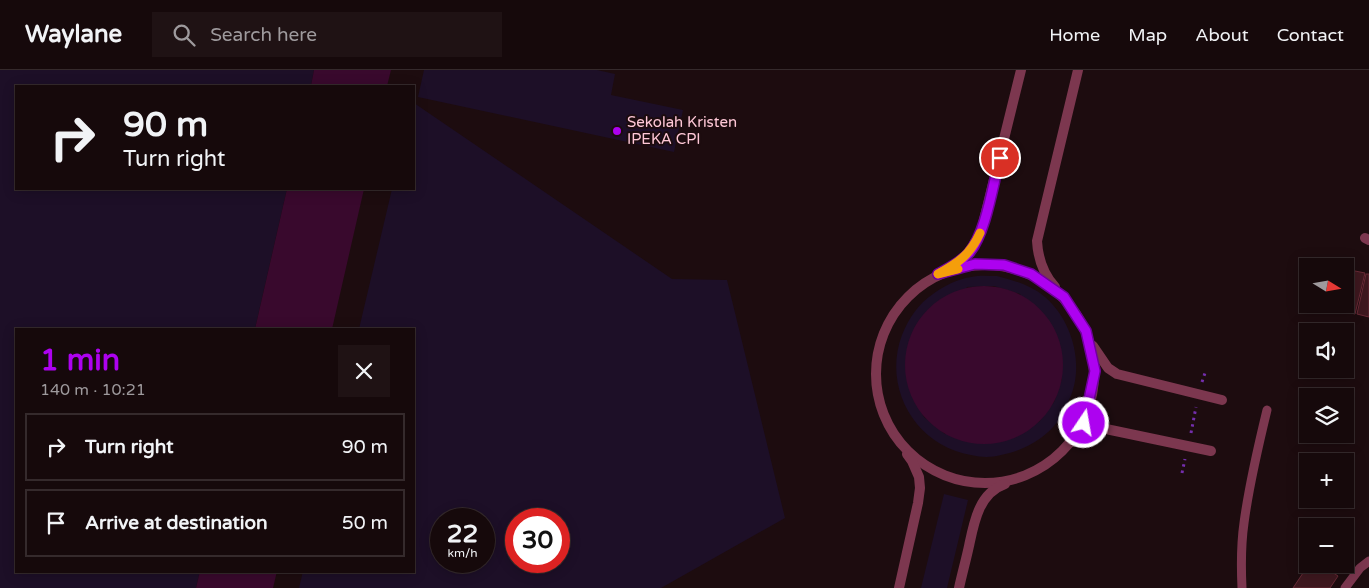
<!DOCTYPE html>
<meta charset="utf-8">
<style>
body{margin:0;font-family:"Varela Round",sans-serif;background:#1f1214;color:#f1f3f6;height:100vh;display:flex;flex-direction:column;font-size:19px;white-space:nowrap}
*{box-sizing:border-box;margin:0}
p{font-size:16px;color:#9e9a9d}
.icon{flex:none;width:28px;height:28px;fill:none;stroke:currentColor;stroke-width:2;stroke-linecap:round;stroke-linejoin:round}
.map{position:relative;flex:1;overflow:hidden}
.details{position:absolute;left:15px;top:258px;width:400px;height:245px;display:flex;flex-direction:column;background:#16090b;border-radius:0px;box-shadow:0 2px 12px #0003,0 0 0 1px #352a2c}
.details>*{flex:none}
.hud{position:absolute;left:15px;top:15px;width:400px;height:105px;border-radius:0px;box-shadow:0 2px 12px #0003,0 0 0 1px #352a2c;background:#16090b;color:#f1f3f6;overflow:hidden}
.needle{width:32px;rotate:101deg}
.controls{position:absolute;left:1299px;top:188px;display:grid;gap:10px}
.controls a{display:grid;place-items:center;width:55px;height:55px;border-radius:0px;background:#16090b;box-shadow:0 2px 12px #0003,0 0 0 1px #352a2c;font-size:25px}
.speed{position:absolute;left:430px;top:438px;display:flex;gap:10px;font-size:25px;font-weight:700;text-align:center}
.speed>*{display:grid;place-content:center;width:65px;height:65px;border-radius:50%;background:#16090b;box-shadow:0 2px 12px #0003,0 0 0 1px #352a2c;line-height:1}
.speed small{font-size:12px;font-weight:400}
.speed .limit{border:8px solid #d22;background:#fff;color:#111}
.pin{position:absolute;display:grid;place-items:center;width:42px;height:42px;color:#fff;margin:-21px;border:2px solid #fff;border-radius:50%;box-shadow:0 1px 5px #0007}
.me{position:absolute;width:55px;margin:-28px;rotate:12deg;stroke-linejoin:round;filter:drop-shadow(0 0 4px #0008)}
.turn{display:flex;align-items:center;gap:18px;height:105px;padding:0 25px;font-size:22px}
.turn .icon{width:65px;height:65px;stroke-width:2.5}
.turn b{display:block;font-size:35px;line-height:42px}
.round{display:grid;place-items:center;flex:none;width:52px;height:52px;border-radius:0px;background:#1f1214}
.summary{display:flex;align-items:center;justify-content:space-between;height:85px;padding:0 25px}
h1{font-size:30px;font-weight:800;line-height:38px;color:#ad02f0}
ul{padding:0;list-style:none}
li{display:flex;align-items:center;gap:15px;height:68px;margin:0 10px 8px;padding:0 15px;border:2px solid #352a2c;border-radius:0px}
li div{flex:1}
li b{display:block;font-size:19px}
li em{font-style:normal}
header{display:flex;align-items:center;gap:30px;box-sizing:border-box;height:70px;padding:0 25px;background:#16090b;border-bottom:1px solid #352a2c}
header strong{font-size:24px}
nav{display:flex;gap:28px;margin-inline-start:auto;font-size:18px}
.search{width:350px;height:45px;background:#1f1214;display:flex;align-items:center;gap:12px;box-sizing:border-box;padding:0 18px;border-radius:0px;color:#9e9a9d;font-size:19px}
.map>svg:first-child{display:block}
.green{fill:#1d0f27;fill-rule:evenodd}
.water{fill:#39092d}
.building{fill:#3e181f;stroke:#692a36}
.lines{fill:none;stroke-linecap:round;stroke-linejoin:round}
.path{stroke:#742ead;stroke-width:3;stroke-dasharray:2.5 4;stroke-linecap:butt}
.lane{stroke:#7c374f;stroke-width:9}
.street{stroke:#7c374f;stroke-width:10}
.route-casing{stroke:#70019c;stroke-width:12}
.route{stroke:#ad02f0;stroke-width:9}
.slow{stroke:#f59e0b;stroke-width:9}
.poi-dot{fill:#ad02f0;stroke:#1d0c0f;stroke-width:2}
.labels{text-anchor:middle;stroke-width:4;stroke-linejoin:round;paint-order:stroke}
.poi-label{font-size:15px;fill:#ffc8d7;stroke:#1d0c0f;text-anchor:start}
</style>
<header>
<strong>Waylane</strong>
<div class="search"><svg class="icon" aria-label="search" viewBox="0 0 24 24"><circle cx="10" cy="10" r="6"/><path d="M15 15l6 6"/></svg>Search here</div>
<nav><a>Home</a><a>Map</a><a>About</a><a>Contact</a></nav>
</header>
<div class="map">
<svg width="1369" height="518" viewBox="0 0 1369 518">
<rect width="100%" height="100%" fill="#1d0c0f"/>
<!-- green -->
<g class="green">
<path d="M0,0H314L311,16H16V119H287L255,259H16V501H200L196,518H0Z"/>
<path d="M424,0H597L615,4L611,25L683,40L674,82L418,27Z"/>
<path d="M414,33L672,209L727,210L785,448L661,518H299L303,501H414V259H359L392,119H414ZM441,449H484V491H441ZM516,449H559V491H516Z"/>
<path d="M997,206C1015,211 1031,215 1045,227C1074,252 1086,300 1067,334C1064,340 1062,346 1058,351C1045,369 1023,381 1001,385C997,386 991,387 986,387C982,387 976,386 971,385C916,376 882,318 902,265C909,248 918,234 933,224C944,216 957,209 971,207C979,205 989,206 997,206ZM994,216L1020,224L1062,309L1054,332L1039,352L945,364L924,347L911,324L967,217Z"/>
<path d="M944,424L968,430L947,518H921Z"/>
</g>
<!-- water -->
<g class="water">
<path d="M314,0H391L387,16H311Z"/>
<path d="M287,119H364L332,259H255Z"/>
<circle cx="984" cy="295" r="79"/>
<path d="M200,501H277L273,518H196Z"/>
</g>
<!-- building -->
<g class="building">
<path d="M1345,199L1365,203L1355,244L1336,239L1337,234H1345Z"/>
<path d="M1366,204H1369V247L1357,244Z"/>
<path d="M1309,494H1320L1338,506L1330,518H1293Z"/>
</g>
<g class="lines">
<!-- path -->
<g class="path">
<path d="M1202,312L1205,303"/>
<path d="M1191,363L1196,337"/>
<path d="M1182,403L1185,389"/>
</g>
<!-- lane -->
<g class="lane">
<path d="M1242,518C1241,497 1241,474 1244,453C1249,415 1258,377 1267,340"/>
<path d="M1345,518L1360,498L1369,491"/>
</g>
<!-- street -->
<g class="street">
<path d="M1365,168L1369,170"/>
<circle cx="985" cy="304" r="109"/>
<path d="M949,198C966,189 975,175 982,158L1021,0"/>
<path d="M1055,217C1043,204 1038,188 1037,171L1078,0"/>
<path d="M1093,276L1108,298L1117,304L1222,330"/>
<path d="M1074,370C1086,362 1092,360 1106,359L1211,381"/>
<path d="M899,518L918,433L920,418L919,407L912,391L907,384"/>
<path d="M959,518C962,504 966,490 969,476C974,452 979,423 1005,414"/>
</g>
</g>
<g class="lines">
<!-- route casing -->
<g class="route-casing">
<path id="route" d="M1000,88C993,114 986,163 969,183C960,193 949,198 938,204L975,194L1004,195L1031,204L1064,227L1086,261L1095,301L1084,353"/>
</g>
<!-- route -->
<use href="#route" class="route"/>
<!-- slow -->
<path class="slow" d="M958,199L938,204C958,193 970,185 980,163"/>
</g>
<!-- markers -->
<circle class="poi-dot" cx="617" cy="61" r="5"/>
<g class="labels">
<!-- poi labels -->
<g class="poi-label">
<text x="627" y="57">Sekolah Kristen<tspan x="627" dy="17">IPEKA CPI</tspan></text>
</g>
</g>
</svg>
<div class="controls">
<a><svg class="needle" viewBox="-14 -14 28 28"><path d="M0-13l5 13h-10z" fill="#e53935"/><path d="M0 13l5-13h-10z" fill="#9e9a9d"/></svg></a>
<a><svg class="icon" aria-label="sound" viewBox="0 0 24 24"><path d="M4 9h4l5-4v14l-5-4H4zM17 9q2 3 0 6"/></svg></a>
<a><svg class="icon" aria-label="layers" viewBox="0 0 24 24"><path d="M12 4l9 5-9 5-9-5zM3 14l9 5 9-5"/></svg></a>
<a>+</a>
<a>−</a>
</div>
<div class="speed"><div>22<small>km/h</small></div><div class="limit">30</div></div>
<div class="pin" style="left:1000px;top:88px;background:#d93025"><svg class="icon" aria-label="arrive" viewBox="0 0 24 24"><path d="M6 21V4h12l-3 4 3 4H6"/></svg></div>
<svg class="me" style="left:1084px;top:353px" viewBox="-20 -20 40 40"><circle r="17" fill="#ad02f0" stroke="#fff" stroke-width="3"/><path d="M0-11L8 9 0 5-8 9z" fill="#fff"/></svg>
<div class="hud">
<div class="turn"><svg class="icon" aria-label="right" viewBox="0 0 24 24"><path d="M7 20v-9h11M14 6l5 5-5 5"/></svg><div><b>90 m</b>Turn right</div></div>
</div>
<section class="details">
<div class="summary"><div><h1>1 min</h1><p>140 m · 10:21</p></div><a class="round"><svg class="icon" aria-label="close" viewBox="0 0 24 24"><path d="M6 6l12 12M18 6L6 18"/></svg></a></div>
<ul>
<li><svg class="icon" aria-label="right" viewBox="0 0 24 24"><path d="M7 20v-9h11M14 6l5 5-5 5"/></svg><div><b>Turn right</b></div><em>90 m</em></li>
<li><svg class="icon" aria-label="arrive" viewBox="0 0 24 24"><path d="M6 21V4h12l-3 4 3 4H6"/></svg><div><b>Arrive at destination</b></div><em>50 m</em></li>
</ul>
</section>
</div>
